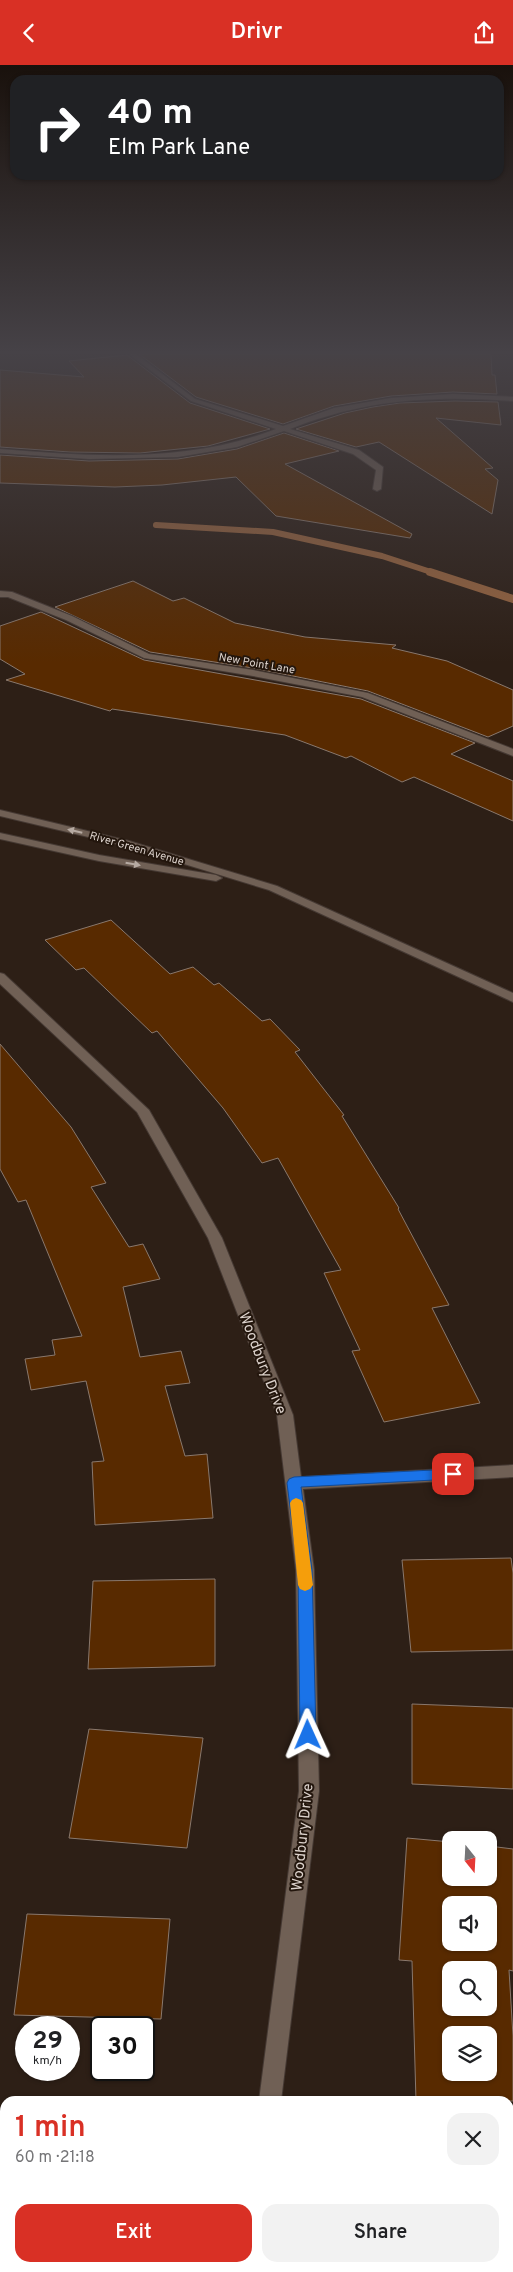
<!DOCTYPE html>
<meta charset="utf-8">
<style>
body{margin:0;font-family:Overpass,sans-serif;background:#f2f2f2;color:#202124;height:100vh;display:flex;flex-direction:column;font-size:19px;white-space:nowrap}
*{box-sizing:border-box;margin:0}
p{font-size:16px;color:#757577}
.icon{flex:none;width:28px;height:28px;fill:none;stroke:currentColor;stroke-width:2;stroke-linecap:round;stroke-linejoin:round}
.map{position:relative;flex:1;overflow:hidden}
.details{position:absolute;left:0px;top:2031px;width:514px;height:176px;display:flex;flex-direction:column;background:#fff;border-radius:15px 15px 0 0;box-shadow:0 1px 4px #0004}
.details>*{flex:none}
.banner{position:absolute;left:10px;top:10px;width:494px;height:105px;border-radius:15px;box-shadow:0 1px 4px #0004;background:#202124;color:#fff;overflow:hidden}
.needle{width:32px;rotate:162deg}
.fabs{position:absolute;left:442px;top:1766px;display:grid;gap:10px}
.fabs a{display:grid;place-items:center;width:55px;height:55px;border-radius:10px;background:#fff;box-shadow:0 1px 4px #0004;font-size:25px}
.speed{position:absolute;left:15px;top:1951px;display:flex;gap:10px;font-size:25px;font-weight:700;text-align:center}
.speed>*{display:grid;place-content:center;width:65px;height:65px;border-radius:50%;background:#fff;box-shadow:0 1px 4px #0004;line-height:1}
.speed small{font-size:12px;font-weight:400}
.speed .limit{border:2px solid #111;border-radius:8px;background:#fff;color:#111}
.pin{position:absolute;display:grid;place-items:center;width:42px;height:42px;color:#fff;margin:-21px;border-radius:10px;box-shadow:0 2px 8px #0006}
.me{position:absolute;width:55px;margin:-28px;rotate:359deg;stroke-linejoin:round;filter:drop-shadow(0 0 4px #0008)}
.turn{display:flex;align-items:center;gap:18px;height:105px;padding:0 15px;font-size:22px}
.turn .icon{width:65px;height:65px;stroke-width:2.5}
.turn b{display:block;font-size:35px;line-height:42px}
.round{display:grid;place-items:center;flex:none;width:52px;height:52px;border-radius:15px;background:#f2f2f2}
.headline{display:flex;align-items:center;justify-content:space-between;height:85px;padding:0 15px}
h1{font-size:30px;font-weight:600;line-height:38px;color:#d93025}
.primary-button{display:flex;gap:10px;margin-top:auto;padding:10px 15px}
.primary-button a{flex:1;height:58px;border-radius:15px;background:#d93025;color:#fff;font-size:20px;font-weight:600;line-height:58px;text-align:center}
.primary-button a+a{background:#f2f2f2;color:#202124}
header{display:flex;justify-content:space-between;align-items:center;height:65px;padding:0 15px;background:#d93025;color:#fff;font-size:22px;font-weight:600}
.map>svg:first-child{display:block}
.lines{fill:none;stroke-linecap:round;stroke-linejoin:round}
.stream-far1{stroke:#97643f;stroke-width:6}
.stream{stroke:#97643f;stroke-width:8}
.building{fill:#582a00;stroke:#89786d;fill-rule:evenodd}
.minor-casing{stroke:#453933;stroke-width:2}
.tertiary-casing{stroke:#453933;stroke-width:2}
.minor{fill:#706055;fill-rule:evenodd}
.tertiary{fill:#706055;fill-rule:evenodd}
.oneway{fill:#b6aaa2}
.route{fill:#1a73e8;stroke:#114b97}
.slow{fill:#f59e0b}
.labels{text-anchor:middle;stroke-width:4;stroke-linejoin:round;paint-order:stroke}
.far-street-label{font-size:11px;fill:#dcd2cc;stroke:#23160d}
.near-street-label{font-size:15px;fill:#dcd2cc;stroke:#23160d}
</style>
<header><svg class="icon" aria-label="back" viewBox="0 0 24 24"><path d="M15 5l-7 7 7 7"/></svg>Drivr<svg class="icon" aria-label="share" viewBox="0 0 24 24"><path d="M12 15V3M7 8l5-5 5 5M5 13v7h14v-7"/></svg></header>
<div class="map">
<svg width="513" height="2207" viewBox="0 0 513 2207">
<rect width="100%" height="100%" fill="#2d1f16"/>
<g class="lines">
<!-- stream-far1 -->
<path class="stream-far1" d="M156,460L273,467L382,491L434,508"/>
<!-- stream -->
<path class="stream" d="M430,507L513,534"/>
</g>
<!-- building -->
<g class="building">
<path d="M139,289H491L492,310H495L497,329L453,327L391,331L334,341L283,359L196,332Z"/>
<path d="M127,290L190,338L270,364L208,381L140,388L70,387L0,382V305L84,312L69,296Z"/>
<path d="M455,336L498,337L501,360L436,353L493,403L485,404L498,415L492,449L379,377L356,382L296,364L345,348L373,342L400,338Z"/>
<path d="M284,368L339,386L285,399L412,469L410,473L276,451L236,412L162,420L115,422L0,418V390L89,396L178,394L237,384Z"/>
<path d="M133,516L173,536L184,533L235,558L305,572L396,580L392,583L447,596L513,625V661L488,672L368,626L253,603L150,587L55,542Z"/>
<path d="M41,547L144,595L361,634L475,678L451,689L513,716V756L414,712L402,717L351,691L346,693L285,670L112,644L110,646L6,615L25,609L0,594V561Z"/>
<path d="M111,855L170,909L193,902L214,920L219,918L262,956L270,954L300,985L295,987L344,1050L342,1051L399,1143L398,1144L449,1240L432,1243L480,1338L384,1357L352,1286L360,1285L324,1208L341,1205L278,1093L262,1098L223,1043L157,966L152,968L84,903L76,905L45,875Z"/>
<path d="M0,979L71,1062L106,1118L91,1122L129,1182L143,1179L160,1214L123,1222L140,1292L181,1286L190,1318L165,1321L185,1391L207,1389L213,1453L95,1460L92,1397L104,1396L86,1316L31,1325L25,1294L55,1290L52,1275L82,1271L26,1135L18,1137L0,1104Z"/>
<path d="M511,1493L513,1508V1585L411,1587L402,1495Z"/>
<path d="M215,1514V1601L88,1604L93,1516Z"/>
<path d="M412,1639L513,1643V1724L412,1719Z"/>
<path d="M89,1664L203,1673L187,1783L69,1773Z"/>
<path d="M407,1773L451,1777V1812H489V1781L513,1784V1906L509,1905L513,1971V2036H416L412,1896L399,1895ZM451,1840H489V1878H451ZM451,1905H489V1942H451ZM451,1970H489V2008H451Z"/>
<path d="M27,1849L170,1854L161,1954L14,1950Z"/>
</g>
<g class="lines">
<!-- minor casing -->
<g class="minor-casing">
<g id="minor">
<path d="M129,289H136L195,334L283,361L334,343L391,333L453,329L513,332V336C434,330 364,334 290,364L359,385L383,402L381,424L377,426L373,424L376,405L353,389L284,366L237,382L178,392L89,394L0,388V384C93,392 188,398 276,364L191,336Z"/>
<path d="M0,526L12,527L72,551L149,589L253,605L368,628L513,684V691L362,632L253,611L144,593L66,555L8,532H0Z"/>
<path d="M0,908L4,909L149,1045L222,1173L293,1350L301,1412L513,1400V1412L303,1424L314,1505L319,1726L281,2036H259L299,1726L296,1505L277,1350L208,1173L137,1047L0,919Z"/>
<rect x="237" y="2202" width="24" height="5"/>
<path d="M350,2202H426L428,2207H351Z"/>
</g>
</g>
<!-- tertiary casing -->
<g class="tertiary-casing">
<g id="tertiary">
<path d="M0,745L129,776L277,821L513,928V937L269,825L122,780L0,751Z"/>
<path d="M0,768L99,790L216,810L222,813L216,816L99,796L0,774Z"/>
</g>
</g>
<!-- minor -->
<use href="#minor" class="minor"/>
<!-- tertiary -->
<use href="#tertiary" class="tertiary"/>
</g>
<!-- one-way arrows -->
<defs><path id="oneway-solid" d="M-6-.8H1V-3.2L6.5 0L1 3.2V.8H-6Z" transform="scale(1.25)"/></defs>
<g class="oneway">
<use href="#oneway-solid" transform="translate(75 766) rotate(-167)"/>
<use href="#oneway-solid" transform="translate(133 799) rotate(10)"/>
</g>
<!-- sky -->
<linearGradient id="sky" x2="0" y2="1"><stop stop-color="#19110c"/><stop offset="0.48" stop-color="#464247"/><stop offset="1" stop-color="#464247" stop-opacity="0"/></linearGradient>
<rect width="513" height="598" fill="url(#sky)"/>
<!-- route -->
<path class="route" d="M453,1404L458,1406L460,1409L458,1413L453,1414L301,1422L312,1505L316,1670L314,1675L308,1677L303,1675L300,1670L298,1505L287,1418L289,1414L294,1412Z"/>
<!-- slow -->
<path class="slow" d="M296,1433L301,1435L303,1438L313,1520L310,1524L305,1526L300,1524L298,1520L290,1438L292,1435Z"/>
<g class="labels">
<!-- far-street labels -->
<g class="far-street-label">
<text transform="translate(257 598) rotate(10)" y="4">New Point Lane</text>
<text transform="translate(137 783) rotate(16)" y="4">River Green Avenue</text>
</g>
<!-- near-street labels -->
<g class="near-street-label">
<text transform="translate(263 1298) rotate(69)" y="5">Woodbury Drive</text>
<text transform="translate(302 1772) rotate(-84)" y="5">Woodbury Drive</text>
</g>
</g>
</svg>
<div class="fabs">
<a><svg class="needle" viewBox="-14 -14 28 28"><path d="M0-13l5 13h-10z" fill="#e53935"/><path d="M0 13l5-13h-10z" fill="#757577"/></svg></a>
<a><svg class="icon" aria-label="sound" viewBox="0 0 24 24"><path d="M4 9h4l5-4v14l-5-4H4zM17 9q2 3 0 6"/></svg></a>
<a><svg class="icon" aria-label="search" viewBox="0 0 24 24"><circle cx="10" cy="10" r="6"/><path d="M15 15l6 6"/></svg></a>
<a><svg class="icon" aria-label="layers" viewBox="0 0 24 24"><path d="M12 4l9 5-9 5-9-5zM3 14l9 5 9-5"/></svg></a>
</div>
<div class="speed"><div>29<small>km/h</small></div><div class="limit">30</div></div>
<div class="pin" style="left:453px;top:1409px;background:#d93025"><svg class="icon" aria-label="arrive" viewBox="0 0 24 24"><path d="M6 21V4h12l-3 4 3 4H6"/></svg></div>
<svg class="me" style="left:308px;top:1670px" viewBox="-20 -20 40 40"><path d="M0-17L14 15 0 8-14 15z" fill="#1a73e8" stroke="#fff" stroke-width="4"/></svg>
<div class="banner">
<div class="turn"><svg class="icon" aria-label="right" viewBox="0 0 24 24"><path d="M7 20v-9h11M14 6l5 5-5 5"/></svg><div><b>40 m</b>Elm Park Lane</div></div>
</div>
<section class="details">
<div class="headline"><div><h1>1 min</h1><p>60 m · 21:18</p></div><a class="round"><svg class="icon" aria-label="close" viewBox="0 0 24 24"><path d="M6 6l12 12M18 6L6 18"/></svg></a></div>
<div class="primary-button"><a>Exit</a><a>Share</a></div>
</section>
</div>
